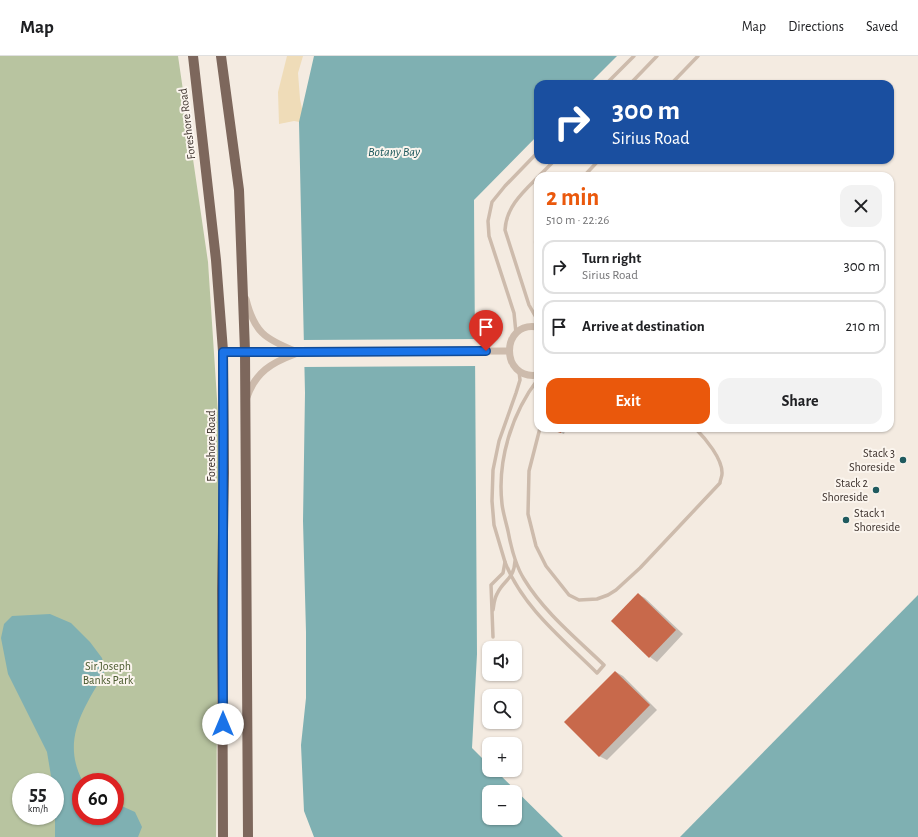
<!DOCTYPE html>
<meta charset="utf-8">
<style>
body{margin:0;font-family:"Alegreya Sans",sans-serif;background:#f2f2f2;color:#202124;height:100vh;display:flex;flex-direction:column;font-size:15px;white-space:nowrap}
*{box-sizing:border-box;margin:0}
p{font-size:13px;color:#757577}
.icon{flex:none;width:22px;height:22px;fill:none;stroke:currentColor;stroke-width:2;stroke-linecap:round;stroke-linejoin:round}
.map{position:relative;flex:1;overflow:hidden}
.sheet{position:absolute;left:534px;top:116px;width:360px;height:260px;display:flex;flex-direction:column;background:#fff;border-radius:12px;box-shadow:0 1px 3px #0004}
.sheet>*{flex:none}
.hud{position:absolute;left:534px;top:24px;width:360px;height:84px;border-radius:12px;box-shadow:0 1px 3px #0004;background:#1a4fa0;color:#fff;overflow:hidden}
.controls{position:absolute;left:482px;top:585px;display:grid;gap:8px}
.controls a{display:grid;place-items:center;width:40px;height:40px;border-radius:8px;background:#fff;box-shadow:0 1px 3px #0004;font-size:20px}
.speed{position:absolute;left:12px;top:717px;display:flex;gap:8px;font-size:20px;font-weight:700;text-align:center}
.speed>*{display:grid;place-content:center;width:52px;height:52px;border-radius:50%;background:#fff;box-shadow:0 1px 3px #0004;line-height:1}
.speed small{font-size:10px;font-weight:400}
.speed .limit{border:6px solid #d22;background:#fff;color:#111}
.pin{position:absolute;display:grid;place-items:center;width:34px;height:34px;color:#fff;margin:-41px -17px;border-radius:50% 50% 50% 0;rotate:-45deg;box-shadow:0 0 4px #0007}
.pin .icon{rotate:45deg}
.me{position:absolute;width:44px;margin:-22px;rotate:0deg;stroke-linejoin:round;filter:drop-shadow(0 0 3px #0008)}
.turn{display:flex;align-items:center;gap:14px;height:84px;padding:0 12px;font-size:18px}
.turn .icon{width:52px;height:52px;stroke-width:2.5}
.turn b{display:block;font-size:28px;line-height:34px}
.round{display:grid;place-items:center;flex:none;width:42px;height:42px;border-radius:12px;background:#f2f2f2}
.summary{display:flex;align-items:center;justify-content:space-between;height:68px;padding:0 12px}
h1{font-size:24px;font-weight:700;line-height:30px;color:#ea580c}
.primary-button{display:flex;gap:8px;margin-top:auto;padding:8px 12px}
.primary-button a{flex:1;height:46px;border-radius:12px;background:#ea580c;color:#fff;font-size:16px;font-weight:700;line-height:46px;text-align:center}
.primary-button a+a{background:#f2f2f2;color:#202124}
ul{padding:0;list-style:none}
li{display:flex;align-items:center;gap:12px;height:54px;margin:0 8px 6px;padding:0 4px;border:2px solid #e0e0e0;border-radius:12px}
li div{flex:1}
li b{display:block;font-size:15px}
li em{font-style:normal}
header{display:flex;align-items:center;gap:24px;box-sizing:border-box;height:56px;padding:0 20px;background:#fff;border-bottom:1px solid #e0e0e0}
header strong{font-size:19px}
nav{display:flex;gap:22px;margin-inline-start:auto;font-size:14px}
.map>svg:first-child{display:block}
.green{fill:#b8c4a0;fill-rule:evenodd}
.sand{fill:#efdcb8}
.water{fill:#7fb0b2;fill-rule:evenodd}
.pier{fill:#f4ebe1}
.shadow{fill:#0003}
.building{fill:#c8694b}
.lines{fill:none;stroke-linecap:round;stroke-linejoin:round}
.service{stroke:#cdbbac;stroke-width:3.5}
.minor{stroke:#cdbbac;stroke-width:7}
.primary{stroke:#7d675c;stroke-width:10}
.route-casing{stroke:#114b97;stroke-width:10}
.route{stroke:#1a73e8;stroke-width:7}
.poi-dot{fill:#1f5a5e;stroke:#fbf5ee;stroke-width:1.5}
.labels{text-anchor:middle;stroke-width:4;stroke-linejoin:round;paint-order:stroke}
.street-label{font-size:12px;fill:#3b302b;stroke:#fbf5ee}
.poi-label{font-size:12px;fill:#3b302b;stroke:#fbf5ee;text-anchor:end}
.park-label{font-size:12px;fill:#4a5a2e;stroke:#fbf5ee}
.water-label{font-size:13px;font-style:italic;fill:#1f5a5e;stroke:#fbf5ee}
</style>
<header>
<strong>Map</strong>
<nav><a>Map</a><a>Directions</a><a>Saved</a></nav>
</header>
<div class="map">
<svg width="918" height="781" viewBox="0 0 918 781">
<rect width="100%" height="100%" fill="#f4ebe1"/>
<!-- green -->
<path class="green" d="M0,0H178L208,206L218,358V535L216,781H0ZM21,726H55V760H21ZM81,726H115V760H81Z"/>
<!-- sand -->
<path class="sand" d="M287,0H303L298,17L300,43L305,67L294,65L279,68L278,36Z"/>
<!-- water -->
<g class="water">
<path d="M314,0H617L589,28H538V79L474,144L477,598L472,692L489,709V714H495L563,781H314L304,755L301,689L306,642V576L303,465L305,337L299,66ZM489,736H515V762H489Z"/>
<path d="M918,539V781H680Z"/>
<path d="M50,558L71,567L90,586L102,602L104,611V618C83,653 61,685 83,726H81V760H115V747L135,756L142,771L138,781H55V726H52L47,696L8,618L1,582L4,568L12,560Z"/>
</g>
<!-- pier -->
<path class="pier" d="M477,283V310L303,311L302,284Z"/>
<!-- shadow -->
<g class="shadow">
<path d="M556,372H566L564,378L559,376Z"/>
<path d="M638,538L645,542L683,578L657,606L650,601L612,565Z"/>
<path d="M616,616L623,620L657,654L607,704L599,700Z"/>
</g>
<!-- building -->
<g class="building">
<path d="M555,372H562L561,377L554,375Z"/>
<path d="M638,537L676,574L649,602L611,565Z"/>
<path d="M615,615L650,649L599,701L564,666Z"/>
</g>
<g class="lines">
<!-- service -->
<g class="service">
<path d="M606,28L634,0"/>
<path d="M630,28L657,0"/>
<path d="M671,28L698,0"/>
<path d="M539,120L555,104"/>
<path d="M584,120L599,104"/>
<path d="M538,121C523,136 506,151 505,174L529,249L538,265"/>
<path d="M538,173C534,182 536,196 538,205"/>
<path d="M516,277L514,257L489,180L488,165L492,146L505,130L538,96"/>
<path d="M540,372L529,415L528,458L536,490L546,510L569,539L579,544L597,543L608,539L616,534L640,512L720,427C720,424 722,421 722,418C723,403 705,382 695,372"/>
<path d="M505,506C522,551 564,584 597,617L604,609C576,582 544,556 524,523C515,509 511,491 508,475C506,466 503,457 502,448C497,404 512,357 538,323"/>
<path d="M493,554C494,549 494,543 497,538C503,524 514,524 515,505"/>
<path d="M493,581L491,529L503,517L505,506L494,469L492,445L493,414L499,385L516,337L520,324L519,315"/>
</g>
<!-- minor -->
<g class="minor">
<path d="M246,243C254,276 265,283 295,295"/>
<path d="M538,271C500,264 500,325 538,319"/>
<path d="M223,295L299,296L509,295"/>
<path d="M247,341C256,316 271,307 295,298"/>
</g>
<!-- primary -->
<g class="primary">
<path d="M193,0L216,204L223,295L224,417L222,534L223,781"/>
<path d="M221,0L239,134L245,295L248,781"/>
</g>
</g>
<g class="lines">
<!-- route casing -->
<g class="route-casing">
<path id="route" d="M223,668C222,544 224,420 223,296H299L486,295"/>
</g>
<!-- route -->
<use href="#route" class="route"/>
</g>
<!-- markers -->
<g class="poi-dot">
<circle cx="903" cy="404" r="4"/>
<circle cx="876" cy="434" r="4"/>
<circle cx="846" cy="464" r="4"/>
</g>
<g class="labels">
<!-- street labels -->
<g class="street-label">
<text transform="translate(187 68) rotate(-97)" y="4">Foreshore Road</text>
<text transform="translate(211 390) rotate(-90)" y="4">Foreshore Road</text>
</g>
<!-- poi labels -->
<g class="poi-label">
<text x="895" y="401">Stack 3<tspan x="895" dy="14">Shoreside</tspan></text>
<text x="868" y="431">Stack 2<tspan x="868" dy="14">Shoreside</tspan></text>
<text x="854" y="461" text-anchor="start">Stack 1<tspan x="854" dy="14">Shoreside</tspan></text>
</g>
<!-- park labels -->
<g class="park-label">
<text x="108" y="614">Sir Joseph<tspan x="108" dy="14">Banks Park</tspan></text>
</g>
<!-- water labels -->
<g class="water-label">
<text x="394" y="100">Botany Bay</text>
</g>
</g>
</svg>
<div class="controls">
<a><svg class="icon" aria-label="sound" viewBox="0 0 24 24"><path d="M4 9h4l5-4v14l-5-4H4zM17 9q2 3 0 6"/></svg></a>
<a><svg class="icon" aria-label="search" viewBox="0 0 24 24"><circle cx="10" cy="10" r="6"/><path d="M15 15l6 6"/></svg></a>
<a>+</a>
<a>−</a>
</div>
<div class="speed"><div>55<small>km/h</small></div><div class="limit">60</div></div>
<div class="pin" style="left:486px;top:295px;background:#d93025"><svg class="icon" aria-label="arrive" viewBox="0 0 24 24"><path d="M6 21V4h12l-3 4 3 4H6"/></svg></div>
<svg class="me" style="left:223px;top:668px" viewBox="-20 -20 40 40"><circle r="19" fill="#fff"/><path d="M0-13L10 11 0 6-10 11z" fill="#1a73e8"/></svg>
<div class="hud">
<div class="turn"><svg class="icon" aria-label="right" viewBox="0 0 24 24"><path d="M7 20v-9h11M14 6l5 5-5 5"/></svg><div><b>300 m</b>Sirius Road</div></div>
</div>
<section class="sheet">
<div class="summary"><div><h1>2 min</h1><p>510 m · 22:26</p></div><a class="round"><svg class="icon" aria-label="close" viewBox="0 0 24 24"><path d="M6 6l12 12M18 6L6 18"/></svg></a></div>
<ul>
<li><svg class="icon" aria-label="right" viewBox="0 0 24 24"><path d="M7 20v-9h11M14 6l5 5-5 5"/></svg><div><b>Turn right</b><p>Sirius Road</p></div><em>300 m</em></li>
<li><svg class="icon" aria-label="arrive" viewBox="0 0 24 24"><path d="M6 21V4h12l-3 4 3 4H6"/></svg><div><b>Arrive at destination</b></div><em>210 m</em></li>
</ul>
<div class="primary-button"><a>Exit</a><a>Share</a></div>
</section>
</div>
